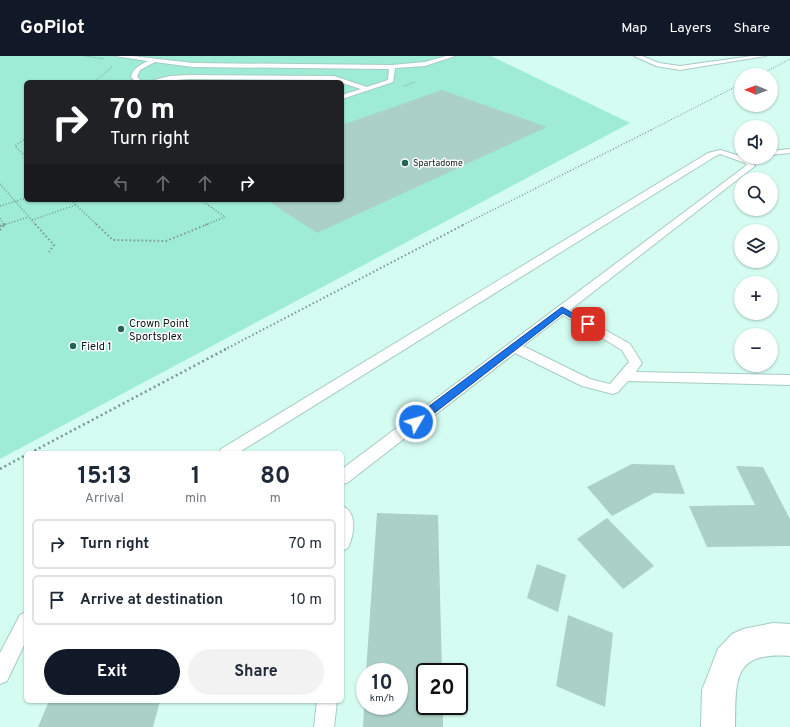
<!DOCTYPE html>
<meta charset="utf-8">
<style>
body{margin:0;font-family:Overpass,sans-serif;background:#f2f2f3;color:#1f2937;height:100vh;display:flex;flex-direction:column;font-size:15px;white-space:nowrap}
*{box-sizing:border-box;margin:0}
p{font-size:13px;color:#747a83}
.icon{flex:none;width:22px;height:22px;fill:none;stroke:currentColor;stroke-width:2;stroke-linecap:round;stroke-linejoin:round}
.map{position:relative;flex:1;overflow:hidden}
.sheet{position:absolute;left:24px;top:395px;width:320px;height:252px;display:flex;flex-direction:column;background:#fff;border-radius:6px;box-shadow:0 1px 3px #0004}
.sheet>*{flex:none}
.hud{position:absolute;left:24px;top:24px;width:320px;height:122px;border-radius:6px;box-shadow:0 1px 3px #0004;background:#202124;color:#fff;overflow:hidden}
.needle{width:26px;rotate:271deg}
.tools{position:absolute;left:734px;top:12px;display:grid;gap:8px}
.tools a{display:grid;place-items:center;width:44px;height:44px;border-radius:50%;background:#fff;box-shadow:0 1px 3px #0004;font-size:20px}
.speed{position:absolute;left:356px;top:607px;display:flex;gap:8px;font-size:20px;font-weight:700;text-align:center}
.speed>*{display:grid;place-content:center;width:52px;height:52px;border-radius:50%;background:#fff;box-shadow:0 1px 3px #0004;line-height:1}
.speed small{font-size:10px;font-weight:400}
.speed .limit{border:2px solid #111;border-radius:6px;background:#fff;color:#111}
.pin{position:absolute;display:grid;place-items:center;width:34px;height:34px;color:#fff;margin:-17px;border-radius:8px;box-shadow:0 2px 6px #0006}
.me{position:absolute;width:44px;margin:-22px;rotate:52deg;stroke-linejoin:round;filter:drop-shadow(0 0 3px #0008)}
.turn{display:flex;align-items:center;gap:14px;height:84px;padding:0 20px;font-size:18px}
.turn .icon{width:52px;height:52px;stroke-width:2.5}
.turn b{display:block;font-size:28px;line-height:34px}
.lanes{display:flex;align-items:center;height:38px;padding:0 20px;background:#0003;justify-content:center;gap:20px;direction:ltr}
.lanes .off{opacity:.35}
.eta{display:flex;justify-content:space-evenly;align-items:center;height:68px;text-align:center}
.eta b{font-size:24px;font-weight:700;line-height:28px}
.action{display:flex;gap:8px;margin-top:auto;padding:8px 20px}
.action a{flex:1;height:46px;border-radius:24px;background:#111827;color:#fff;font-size:16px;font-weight:700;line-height:46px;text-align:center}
.action a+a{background:#f2f2f3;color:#1f2937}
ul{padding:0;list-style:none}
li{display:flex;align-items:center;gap:12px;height:50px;margin:0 8px 6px;padding:0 12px;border:2px solid #e0e1e3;border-radius:6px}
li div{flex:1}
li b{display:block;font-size:15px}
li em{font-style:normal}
header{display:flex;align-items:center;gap:24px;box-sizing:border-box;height:56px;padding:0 20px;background:#111827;color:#fff}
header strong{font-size:19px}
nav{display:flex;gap:22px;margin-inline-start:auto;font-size:14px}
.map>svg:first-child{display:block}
.green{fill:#9eebd6;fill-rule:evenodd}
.building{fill:#abd1c6}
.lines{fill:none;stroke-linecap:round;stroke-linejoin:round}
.service-casing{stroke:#a6ccc2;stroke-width:2}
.minor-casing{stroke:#a6ccc2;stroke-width:2}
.path-far3{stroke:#79958d;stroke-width:1;stroke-dasharray:1 1.5;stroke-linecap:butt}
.path-far2{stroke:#79958d;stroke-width:1.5;stroke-dasharray:1 2;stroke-linecap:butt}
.path-far1{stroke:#79958d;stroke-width:2;stroke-dasharray:1.5 2.5;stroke-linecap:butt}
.path{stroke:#79958d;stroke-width:2.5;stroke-dasharray:2 3;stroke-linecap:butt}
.service{fill:#fff;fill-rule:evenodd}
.minor{fill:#fff;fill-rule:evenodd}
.route{fill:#1a73e8;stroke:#114b97}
.poi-dot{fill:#226557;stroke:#fff;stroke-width:1.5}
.labels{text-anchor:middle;stroke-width:3;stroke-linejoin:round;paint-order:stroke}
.far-poi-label{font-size:9px;fill:#0a1915;stroke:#fff;text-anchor:start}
.poi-label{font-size:11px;fill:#0a1915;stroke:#fff;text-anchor:start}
</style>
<header>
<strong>GoPilot</strong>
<nav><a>Map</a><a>Layers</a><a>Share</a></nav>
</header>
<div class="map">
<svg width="790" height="671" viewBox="0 0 790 671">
<rect width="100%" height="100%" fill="#d5fcf1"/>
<!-- green -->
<path class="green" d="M0,0H491L630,67L0,403ZM26,26H342V144H26Z"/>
<!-- building -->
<g class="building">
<path d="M442,34L547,71L317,177L267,144H342V69Z"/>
<path d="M632,408L674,409L685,438L654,437L612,460L587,431Z"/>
<path d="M736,410L763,411L790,463V490L707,491L689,450L755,449Z"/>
<path d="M377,457L438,459L442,616H425V650H443V671H363L365,635V650H399V616H366Z"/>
<path d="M607,462L654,510L623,533L577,483Z"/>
<path d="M537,508L566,519L558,556L527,542Z"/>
<path d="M568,559L613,577L605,651L556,630Z"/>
<path d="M49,645H160L153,671H38Z"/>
</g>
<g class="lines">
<!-- service casing -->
<g class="service-casing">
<g id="service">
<path d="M115,0H132L193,7L392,9L425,6L446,0H455L425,10L395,12L393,26L342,43V39L361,33L333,24L189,23L147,26L170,20L189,19L334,20L367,31L388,24L389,13L193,11L155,6L140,14L137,21L143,26H136L131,21C133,12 140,9 148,5Z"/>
<path d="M634,0H642L659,7L680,10L752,0H766L680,14L656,10Z"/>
<path d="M790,93V97L771,99V95Z"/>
<path d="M720,94L751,103L755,110L570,254L630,288L642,307L636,316L790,319V329L628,325L618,336L613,338L582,330L515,297L347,427L342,428V413L747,109L745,107L720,98L714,101L238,397H219L221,393L708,97ZM563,259L622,294L629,306L610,328L590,323L523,290Z"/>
<path d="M342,450C358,456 354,479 348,492L342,495Z"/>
<path d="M26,556V585L7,625L0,628V597L20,559Z"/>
<path d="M317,645H337L334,671H314Z"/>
</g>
</g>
<!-- minor casing -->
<g class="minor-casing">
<path id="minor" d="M773,567L790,568V600C732,596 736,623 735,671H701L702,634L718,593L732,578L743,573Z"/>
</g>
<!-- path-far3 -->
<g class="path-far3">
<path d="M85,0L104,3"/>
<path d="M760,19L790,3"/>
<path d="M94,26L112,11"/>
<path d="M404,30L415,26"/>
<path d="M651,74L741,28"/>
</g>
<!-- path-far2 -->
<g class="path-far2">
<path d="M26,82L15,90L26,101"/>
<path d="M0,128L36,169"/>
<path d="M71,144L97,169"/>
<path d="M201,144L225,161"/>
<path d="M0,150L26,142"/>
<path d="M0,162L4,169"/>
<path d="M32,164L76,149"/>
<path d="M3,169L29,161"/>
<path d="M205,169L225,161"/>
<path d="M463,169L653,73"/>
</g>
<!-- path-far1 -->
<g class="path-far1">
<path d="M35,168L54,189L49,196"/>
<path d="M96,168L113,184L166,185L208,168"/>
<path d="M0,170L6,168"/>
<path d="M0,174L5,168"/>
<path d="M224,294L465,168"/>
</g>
<!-- path -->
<g class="path">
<path d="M30,397L226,293"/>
<path d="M0,413L26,399"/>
</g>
<!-- service -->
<use href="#service" class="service"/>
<!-- minor -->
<use href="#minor" class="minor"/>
</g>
<!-- route -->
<path class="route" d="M562,251L592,268L591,270H585L563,257L419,369H412L411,366L412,363Z"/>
<!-- markers -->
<g class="poi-dot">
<circle cx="405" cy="107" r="4"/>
<circle cx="121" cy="273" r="4"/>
<circle cx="73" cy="290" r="4"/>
</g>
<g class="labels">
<!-- far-poi labels -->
<g class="far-poi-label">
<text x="413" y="110">Spartadome</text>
</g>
<!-- poi labels -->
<g class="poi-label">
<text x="129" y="271">Crown Point<tspan x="129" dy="13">Sportsplex</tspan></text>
<text x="81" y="294">Field 1</text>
</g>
</g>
</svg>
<div class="tools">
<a><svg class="needle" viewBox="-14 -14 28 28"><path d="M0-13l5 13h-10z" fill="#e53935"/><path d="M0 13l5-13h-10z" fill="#747a83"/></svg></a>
<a><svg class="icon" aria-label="sound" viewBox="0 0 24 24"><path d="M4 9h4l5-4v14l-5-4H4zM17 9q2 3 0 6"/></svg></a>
<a><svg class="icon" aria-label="search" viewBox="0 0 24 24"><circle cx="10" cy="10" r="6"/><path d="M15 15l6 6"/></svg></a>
<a><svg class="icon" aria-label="layers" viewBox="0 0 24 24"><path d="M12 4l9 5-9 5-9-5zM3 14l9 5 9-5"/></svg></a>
<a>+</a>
<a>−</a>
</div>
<div class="speed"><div>10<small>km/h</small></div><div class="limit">20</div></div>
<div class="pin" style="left:588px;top:268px;background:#d93025"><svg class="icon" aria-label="arrive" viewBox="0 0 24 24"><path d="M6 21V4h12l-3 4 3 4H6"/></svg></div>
<svg class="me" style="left:416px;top:366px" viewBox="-20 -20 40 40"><circle r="17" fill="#1a73e8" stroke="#fff" stroke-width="3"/><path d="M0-11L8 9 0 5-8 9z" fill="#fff"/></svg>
<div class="hud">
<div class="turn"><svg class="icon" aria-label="right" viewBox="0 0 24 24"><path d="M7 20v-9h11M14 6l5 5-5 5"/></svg><div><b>70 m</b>Turn right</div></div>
<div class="lanes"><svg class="icon off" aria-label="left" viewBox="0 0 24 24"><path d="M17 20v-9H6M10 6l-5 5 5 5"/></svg><svg class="icon off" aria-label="ahead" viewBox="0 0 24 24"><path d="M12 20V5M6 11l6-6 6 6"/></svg><svg class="icon off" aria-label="ahead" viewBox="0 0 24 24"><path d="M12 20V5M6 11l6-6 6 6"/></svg><svg class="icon" aria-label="right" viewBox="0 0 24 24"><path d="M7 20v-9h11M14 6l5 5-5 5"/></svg></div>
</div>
<section class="sheet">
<div class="eta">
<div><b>15:13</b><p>Arrival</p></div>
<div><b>1</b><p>min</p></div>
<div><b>80</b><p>m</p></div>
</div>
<ul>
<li><svg class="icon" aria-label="right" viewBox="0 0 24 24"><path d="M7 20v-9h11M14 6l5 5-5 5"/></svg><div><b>Turn right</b></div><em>70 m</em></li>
<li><svg class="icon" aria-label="arrive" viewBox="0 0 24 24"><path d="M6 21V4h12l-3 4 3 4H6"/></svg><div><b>Arrive at destination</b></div><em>10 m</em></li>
</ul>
<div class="action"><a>Exit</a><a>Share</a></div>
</section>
</div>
